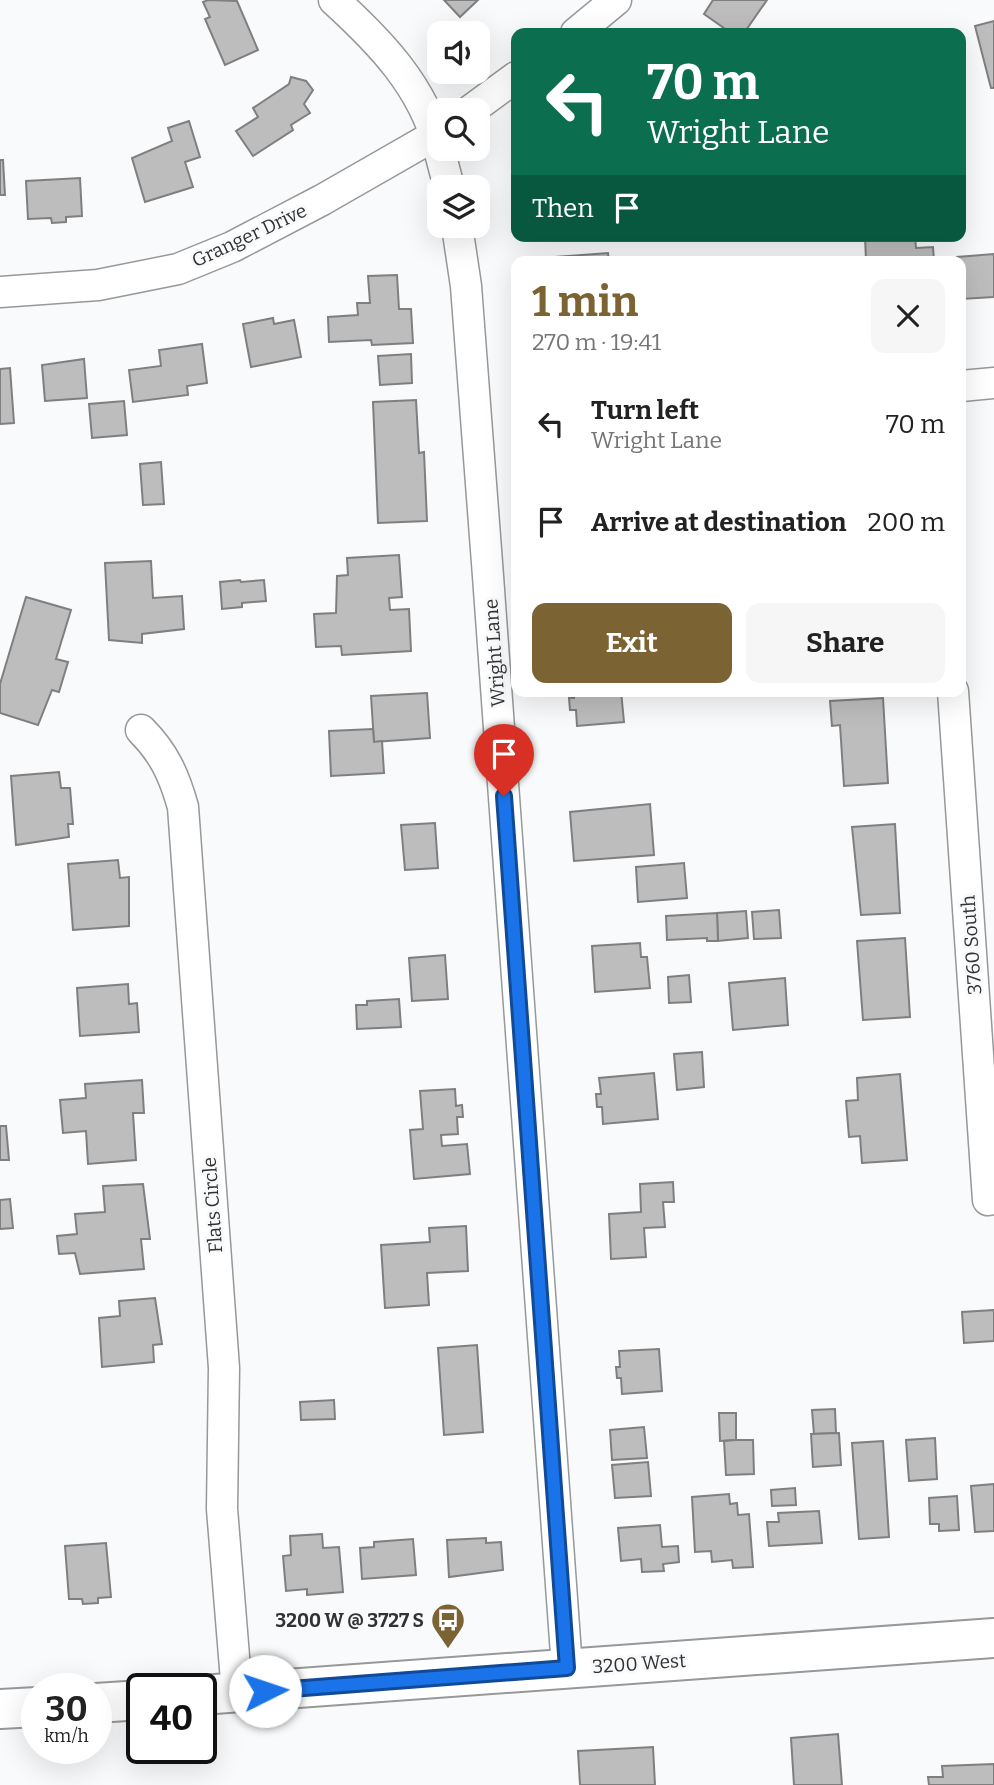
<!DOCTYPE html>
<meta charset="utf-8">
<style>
body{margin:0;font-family:Bitter,serif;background:#f6f6f6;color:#222;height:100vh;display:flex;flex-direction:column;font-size:26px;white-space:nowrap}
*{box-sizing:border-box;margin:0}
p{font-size:23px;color:#767676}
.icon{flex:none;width:38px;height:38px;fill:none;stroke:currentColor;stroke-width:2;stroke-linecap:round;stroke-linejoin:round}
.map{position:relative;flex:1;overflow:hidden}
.side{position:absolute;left:511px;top:256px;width:455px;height:441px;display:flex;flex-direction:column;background:#fff;border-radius:14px;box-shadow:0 7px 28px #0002}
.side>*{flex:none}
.guide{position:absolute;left:511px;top:28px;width:455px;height:214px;border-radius:14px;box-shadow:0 7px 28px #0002;background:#0b6e4f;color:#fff;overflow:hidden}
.buttons{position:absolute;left:427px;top:21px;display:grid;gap:14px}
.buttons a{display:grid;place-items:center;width:63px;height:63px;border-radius:14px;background:#fff;box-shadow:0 7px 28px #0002;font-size:35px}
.speed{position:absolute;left:21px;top:1673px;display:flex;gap:14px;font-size:35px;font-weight:700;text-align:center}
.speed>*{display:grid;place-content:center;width:91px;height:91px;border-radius:50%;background:#fff;box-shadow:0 7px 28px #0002;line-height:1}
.speed small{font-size:18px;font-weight:400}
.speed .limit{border:4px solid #111;border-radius:10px;background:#fff;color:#111}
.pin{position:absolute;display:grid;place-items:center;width:60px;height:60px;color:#fff;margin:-72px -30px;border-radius:50% 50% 50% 0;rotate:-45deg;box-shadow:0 0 7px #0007}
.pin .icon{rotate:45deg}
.me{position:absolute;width:77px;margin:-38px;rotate:86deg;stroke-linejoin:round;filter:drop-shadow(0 0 5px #0008)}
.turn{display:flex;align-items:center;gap:24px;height:147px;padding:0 21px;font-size:32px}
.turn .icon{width:91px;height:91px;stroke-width:2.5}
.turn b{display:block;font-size:49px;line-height:60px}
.then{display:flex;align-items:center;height:66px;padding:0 21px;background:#0003;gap:14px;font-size:26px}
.round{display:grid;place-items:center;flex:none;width:74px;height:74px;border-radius:14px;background:#f6f6f6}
.summary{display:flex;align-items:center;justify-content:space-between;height:119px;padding:0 21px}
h1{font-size:42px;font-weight:700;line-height:52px;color:#7b6334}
.cta{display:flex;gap:14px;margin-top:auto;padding:14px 21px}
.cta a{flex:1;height:80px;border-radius:14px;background:#7b6334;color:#fff;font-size:28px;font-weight:700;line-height:80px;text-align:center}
.cta a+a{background:#f6f6f6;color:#222}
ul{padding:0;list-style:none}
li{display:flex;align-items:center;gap:21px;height:98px;padding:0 21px}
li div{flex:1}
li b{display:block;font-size:26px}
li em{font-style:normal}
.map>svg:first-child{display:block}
.building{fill:#bebdbe;stroke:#807f80;stroke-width:2}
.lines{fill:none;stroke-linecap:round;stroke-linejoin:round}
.street-casing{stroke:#979899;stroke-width:33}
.secondary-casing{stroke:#979899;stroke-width:42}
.street{stroke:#fff;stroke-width:30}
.secondary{stroke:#fff;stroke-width:38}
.route-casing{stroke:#114b97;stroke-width:18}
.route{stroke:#1a73e8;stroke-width:12}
.labels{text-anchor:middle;stroke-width:6;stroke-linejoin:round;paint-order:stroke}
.street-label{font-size:19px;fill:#323233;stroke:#f9fafb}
.poi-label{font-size:19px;font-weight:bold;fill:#323233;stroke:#f9fafb;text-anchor:end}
</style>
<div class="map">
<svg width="994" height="1785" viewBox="0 0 994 1785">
<rect width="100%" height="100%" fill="#f9fafb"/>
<!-- building -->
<g class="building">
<path d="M208,0L237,1L258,50L225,65L205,19L210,17L203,2Z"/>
<path d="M444,0H478L460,17Z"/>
<path d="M713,0H767L744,33H731L704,14Z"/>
<path d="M994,21V88H991L975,26Z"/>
<path d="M291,77L306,81L313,90L304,104L310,113L291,125L293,130L253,156L236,131L258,117L253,108L289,84Z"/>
<path d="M189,121L200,157L185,162L193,187L145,202L132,158L172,141L168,128Z"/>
<path d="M0,160H3L5,195H0Z"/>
<path d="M80,178L82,216L66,217V222L52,223L51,218L28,219L26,181Z"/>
<path d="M865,236H915L916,248L933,247L934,261H866Z"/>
<path d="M608,253L609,261H542V258Z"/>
<path d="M994,254V297L961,299V261H957V257Z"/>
<path d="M397,275L399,309H411L413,343L372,345L371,340L329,342L328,317L358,315L357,303H370L368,276Z"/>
<path d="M273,318L274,324L294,320L301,357L251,367L243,324Z"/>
<path d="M202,344L207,383L187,386L188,395L133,402L129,370L161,366L159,350Z"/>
<path d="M411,354L412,383L380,385L378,356Z"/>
<path d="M84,359L87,398L45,401L42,365Z"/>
<path d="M10,368L14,423L0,424V369Z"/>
<path d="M416,400L419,453L424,452L427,521L378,523L373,402Z"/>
<path d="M124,401L127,435L92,438L89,404Z"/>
<path d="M161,462L164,504L143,505L140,464Z"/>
<path d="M399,555L402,597L389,598L390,610L409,609L411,651L342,655L341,646L316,647L314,614L336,613L337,576L348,575L347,558Z"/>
<path d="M151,561L153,598L182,596L184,629L142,634V643L109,640L105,563Z"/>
<path d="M240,580L241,582L264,580L266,601L242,603V607L222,609L220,582Z"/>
<path d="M26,597L71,610L56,659L68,662L59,692L52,690L38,725L0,713V684Z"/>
<path d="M574,691H621L624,722L577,726L576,710H570L569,698H574Z"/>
<path d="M427,693L430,738L374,742L371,696Z"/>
<path d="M883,698L888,783L844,786L840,725L832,726L830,701Z"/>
<path d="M373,729L374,742L382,741L384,773L331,776L329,731Z"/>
<path d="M59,772L61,788H70L73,824H68L69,837L16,845L11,776Z"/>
<path d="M650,804L654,855L574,861L570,812Z"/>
<path d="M435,823L438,868L405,870L401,825Z"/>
<path d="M895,824L900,913L861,915L852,827Z"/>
<path d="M118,860L120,878L129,877V926L73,930L68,864Z"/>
<path d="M684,863L687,898L638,902L636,867Z"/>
<path d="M779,910L781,938L754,939L752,912Z"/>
<path d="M746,911L748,938L718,941L717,913Z"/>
<path d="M717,913L718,941H707V938L667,940L666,916Z"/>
<path d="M905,938L910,1017L863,1020L857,941Z"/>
<path d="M640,943L641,957H647L650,988L595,992L592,946Z"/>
<path d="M445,955L448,999L412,1001L409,958Z"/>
<path d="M689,975L691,1002L669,1003L668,977Z"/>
<path d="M785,978L788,1025L733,1030L729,983Z"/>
<path d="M128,984L129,1004L137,1003L139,1032L80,1036L77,988Z"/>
<path d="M399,999L401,1027L357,1029L356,1005H367V1001Z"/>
<path d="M702,1052L704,1087L677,1090L674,1054Z"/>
<path d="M654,1073L658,1119L603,1124L602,1107H597L596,1094H601L599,1078Z"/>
<path d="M900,1074L907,1160L862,1163L860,1136L849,1137L846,1101L858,1100L857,1078Z"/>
<path d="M142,1080L144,1113H133L136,1160L88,1164L86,1131L63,1133L60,1100L86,1098L85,1084Z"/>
<path d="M455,1089L456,1106L462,1105L463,1117H457L458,1134L441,1135L442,1146L467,1144L470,1174L414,1179L410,1130L423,1129L420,1091Z"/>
<path d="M0,1126H6L9,1160H0Z"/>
<path d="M673,1182L674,1202H663L665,1227L644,1228L646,1257L611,1259L609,1214L641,1212L640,1184Z"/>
<path d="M143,1184L150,1239H141L144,1269L80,1274L75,1253L59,1254L57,1236L77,1234L75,1214L105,1212L103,1186Z"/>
<path d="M10,1199L13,1228L0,1229V1200Z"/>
<path d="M466,1226L468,1271L427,1273L429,1305L385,1308L381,1245L430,1242L429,1228Z"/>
<path d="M155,1298L162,1344L153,1345L154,1362L102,1367L99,1318L120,1316L119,1301Z"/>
<path d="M994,1310V1341L964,1343L962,1312Z"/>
<path d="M477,1345L483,1432L444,1435L438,1348Z"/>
<path d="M659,1349L662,1391L622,1394L621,1378H617L616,1367H620L619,1351Z"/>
<path d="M334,1400L335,1419L301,1420L300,1402Z"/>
<path d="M835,1409L836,1433L814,1434L812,1410Z"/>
<path d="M719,1413H736V1440L720,1441Z"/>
<path d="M644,1427L647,1458L612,1460L610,1430Z"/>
<path d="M839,1433L841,1465L813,1467L811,1434Z"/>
<path d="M935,1438L937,1479L909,1481L906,1440Z"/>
<path d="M736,1440H753L754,1474L726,1475L724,1441Z"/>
<path d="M883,1441L889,1537L859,1539L852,1443Z"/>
<path d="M648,1462L651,1496L615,1498L612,1465Z"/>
<path d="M994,1484V1531L975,1532L971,1486Z"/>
<path d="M795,1488L796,1505L772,1506L771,1490Z"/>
<path d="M729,1494L730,1504L737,1503L738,1515L749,1514L753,1567L733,1568L732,1560L712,1562L711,1551L695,1552L692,1497Z"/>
<path d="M957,1496L959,1530L939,1531V1524H930L929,1498Z"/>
<path d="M819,1511L822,1543L769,1546L767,1522H779L778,1513Z"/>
<path d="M660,1525L662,1547L678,1546L679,1562L663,1564L664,1571L642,1572L641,1559L621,1561L618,1528Z"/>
<path d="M322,1534L323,1548L339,1547L343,1592L307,1595V1589L286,1591L283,1556L291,1555L290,1536Z"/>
<path d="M486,1538V1543L501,1542L503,1570L449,1577L447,1540Z"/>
<path d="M413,1539L416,1575L362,1579L360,1548L374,1547V1542Z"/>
<path d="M106,1543L111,1597L98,1598V1603L83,1604L82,1599H69L65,1546Z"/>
<path d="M838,1734L842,1785H794L791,1738Z"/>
<path d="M653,1747L655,1785H580L578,1751Z"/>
<path d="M994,1764V1785H929L928,1777H943L942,1766Z"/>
</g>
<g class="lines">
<!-- street casing -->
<g class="street-casing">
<g id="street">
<path d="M334,0C380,42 423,86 439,148"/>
<path d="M576,33L616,0"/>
<path d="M471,110L516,77"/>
<path d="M439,149L449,187"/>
<path d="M457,226L466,286L488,576L567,1668"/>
<path d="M0,292L98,285L178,269L232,247L322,200L439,133"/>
<path d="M961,386L994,383"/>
<path d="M953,691L988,1200L994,1199"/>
<path d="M141,730C164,753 174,775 183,807L224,1368L222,1509L237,1693"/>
</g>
</g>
<!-- secondary casing -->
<g class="secondary-casing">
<g id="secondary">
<path d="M201,1695L994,1638"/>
<path d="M96,1703L142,1700"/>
<path d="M0,1709L37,1707"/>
</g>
</g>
<!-- street -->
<use href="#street" class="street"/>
<!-- secondary -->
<use href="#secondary" class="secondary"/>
</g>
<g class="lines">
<!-- route casing -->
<g class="route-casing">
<path id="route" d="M265,1691L567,1668L504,796"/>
</g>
<!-- route -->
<use href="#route" class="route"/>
</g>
<!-- icons -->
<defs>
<g id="bus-pin" transform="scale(1.75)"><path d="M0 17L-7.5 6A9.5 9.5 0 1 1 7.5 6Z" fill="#7b6334" stroke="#f9fafb"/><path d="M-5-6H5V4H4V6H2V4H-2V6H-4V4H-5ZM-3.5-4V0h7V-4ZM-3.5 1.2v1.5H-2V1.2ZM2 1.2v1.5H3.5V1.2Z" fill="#fff"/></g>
</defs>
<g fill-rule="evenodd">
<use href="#bus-pin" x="448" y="1620"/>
</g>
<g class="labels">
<!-- street labels -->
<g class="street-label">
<text transform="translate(249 235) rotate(-25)" y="7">Granger Drive</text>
<text transform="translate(494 653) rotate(-94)" y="7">Wright Lane</text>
<text transform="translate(971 945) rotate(-94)" y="7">3760 South</text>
<text transform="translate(212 1205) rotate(-94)" y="7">Flats Circle</text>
<text transform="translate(639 1663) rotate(-4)" y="7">3200 West</text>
</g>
<!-- poi labels -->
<g class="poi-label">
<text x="424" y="1627">3200 W @ 3727 S</text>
</g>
</g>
</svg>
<div class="buttons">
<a><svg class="icon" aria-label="sound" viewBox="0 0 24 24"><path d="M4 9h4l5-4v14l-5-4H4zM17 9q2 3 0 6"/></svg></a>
<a><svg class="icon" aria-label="search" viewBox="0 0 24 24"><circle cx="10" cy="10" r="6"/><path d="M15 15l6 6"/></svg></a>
<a><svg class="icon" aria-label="layers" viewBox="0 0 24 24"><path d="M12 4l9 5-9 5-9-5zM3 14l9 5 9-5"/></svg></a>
</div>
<div class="speed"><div>30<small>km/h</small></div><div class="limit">40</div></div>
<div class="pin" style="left:504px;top:796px;background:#d93025"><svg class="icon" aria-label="arrive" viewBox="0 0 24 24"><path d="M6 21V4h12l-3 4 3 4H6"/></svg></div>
<svg class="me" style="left:265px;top:1691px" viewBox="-20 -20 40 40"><circle r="19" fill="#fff"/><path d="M0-13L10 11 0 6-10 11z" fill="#1a73e8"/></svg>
<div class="guide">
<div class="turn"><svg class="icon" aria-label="left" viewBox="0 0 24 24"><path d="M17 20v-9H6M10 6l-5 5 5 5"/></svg><div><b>70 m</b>Wright Lane</div></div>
<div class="then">Then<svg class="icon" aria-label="arrive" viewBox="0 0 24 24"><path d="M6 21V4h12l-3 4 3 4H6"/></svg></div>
</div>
<section class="side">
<div class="summary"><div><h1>1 min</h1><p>270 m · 19:41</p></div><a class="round"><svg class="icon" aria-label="close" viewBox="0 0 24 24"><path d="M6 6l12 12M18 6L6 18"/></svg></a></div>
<ul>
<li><svg class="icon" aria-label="left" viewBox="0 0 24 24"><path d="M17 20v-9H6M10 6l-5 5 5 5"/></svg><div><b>Turn left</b><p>Wright Lane</p></div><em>70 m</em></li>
<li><svg class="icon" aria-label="arrive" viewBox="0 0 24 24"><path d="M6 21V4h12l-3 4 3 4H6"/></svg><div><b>Arrive at destination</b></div><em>200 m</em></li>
</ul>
<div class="cta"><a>Exit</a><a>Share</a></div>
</section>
</div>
